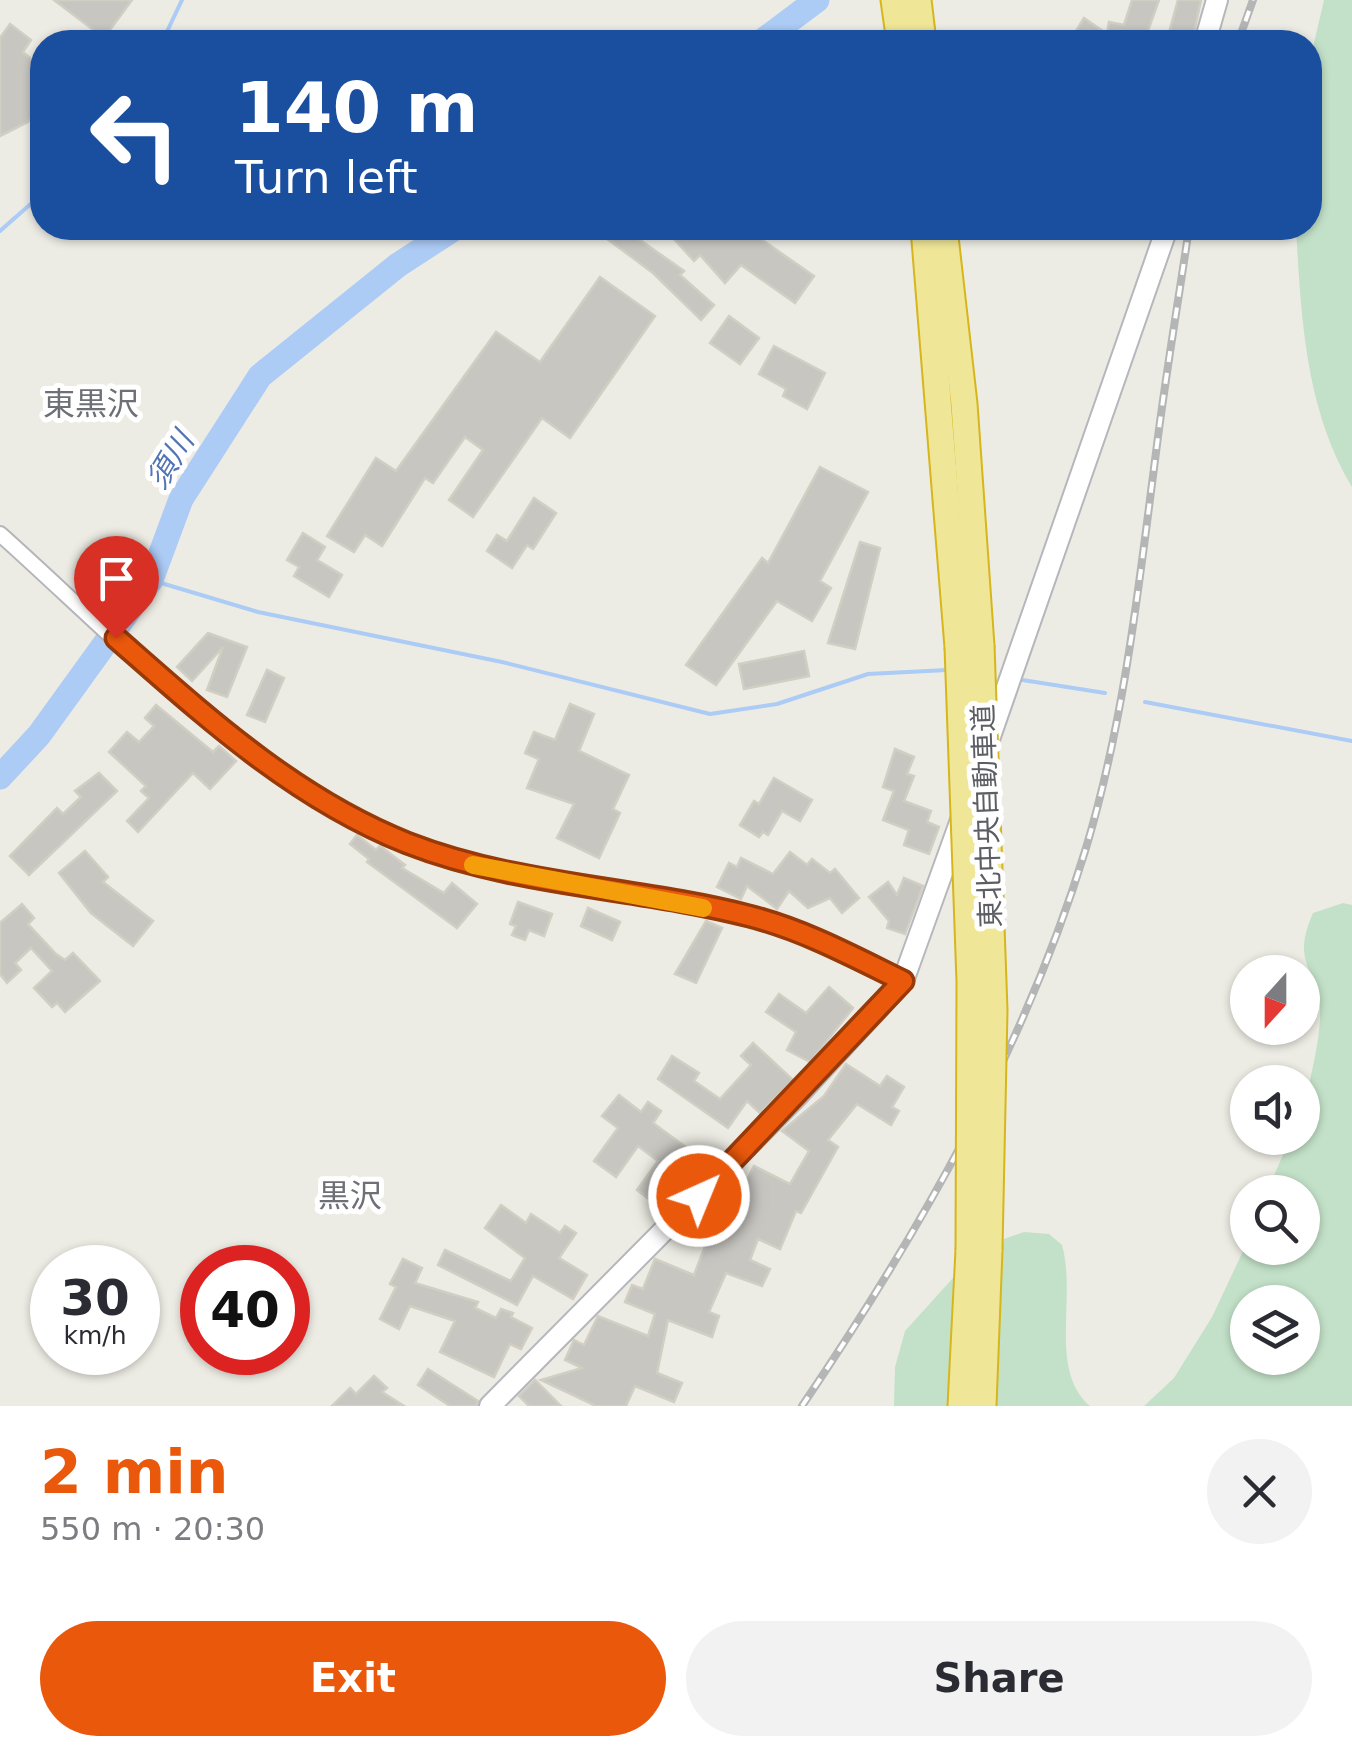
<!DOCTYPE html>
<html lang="en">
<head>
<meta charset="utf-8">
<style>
  body { margin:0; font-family:"DejaVu Sans","Noto Sans JP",sans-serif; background:#f2f2f3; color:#2b2b33; height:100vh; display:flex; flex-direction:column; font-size:38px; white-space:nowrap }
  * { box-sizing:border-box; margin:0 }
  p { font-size:32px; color:#7c7c81 }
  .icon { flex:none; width:55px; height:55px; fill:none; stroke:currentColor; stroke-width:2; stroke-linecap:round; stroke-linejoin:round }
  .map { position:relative; height:1406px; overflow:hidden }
  .details { display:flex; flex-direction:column; background:#fff; flex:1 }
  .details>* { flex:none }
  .hud { position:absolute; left:30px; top:30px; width:1292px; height:210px; border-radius:40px; box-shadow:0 2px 8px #0004; background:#1a4fa0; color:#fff; overflow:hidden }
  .needle { width:65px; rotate:201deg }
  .tools { position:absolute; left:1230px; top:955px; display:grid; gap:20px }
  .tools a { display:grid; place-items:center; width:90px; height:90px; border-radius:50%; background:#fff; box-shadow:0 2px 8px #0004; font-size:50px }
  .speed { position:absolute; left:30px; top:1245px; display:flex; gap:20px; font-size:50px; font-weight:700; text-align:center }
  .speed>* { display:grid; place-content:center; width:130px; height:130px; border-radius:50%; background:#fff; box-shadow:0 2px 8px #0004; line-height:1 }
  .speed small { font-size:25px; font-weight:400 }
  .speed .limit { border:15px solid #d22; background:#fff; color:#111 }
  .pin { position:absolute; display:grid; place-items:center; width:85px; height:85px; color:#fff; margin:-102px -42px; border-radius:50% 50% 50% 0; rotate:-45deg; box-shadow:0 0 10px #0007 }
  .pin .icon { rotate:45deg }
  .me { position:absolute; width:110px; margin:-55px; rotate:44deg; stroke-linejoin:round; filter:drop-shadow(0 0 8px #0008) }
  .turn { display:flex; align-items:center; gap:35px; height:210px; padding:0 40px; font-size:45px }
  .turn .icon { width:130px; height:130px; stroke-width:2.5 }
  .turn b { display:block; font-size:70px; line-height:85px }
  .round { display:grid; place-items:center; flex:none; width:105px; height:105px; border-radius:52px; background:#f2f2f3 }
  .headline { display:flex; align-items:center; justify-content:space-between; height:170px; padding:0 40px }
  h1 { font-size:60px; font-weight:700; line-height:75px; color:#ea580c }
  .button { display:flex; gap:20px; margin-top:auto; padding:20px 40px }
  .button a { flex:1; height:115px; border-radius:60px; background:#ea580c; color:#fff; font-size:40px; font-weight:700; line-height:115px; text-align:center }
  .button a+a { background:#f2f2f3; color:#2b2b33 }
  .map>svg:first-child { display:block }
</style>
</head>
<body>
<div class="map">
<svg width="1352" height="1406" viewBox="0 0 1352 1406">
  <rect width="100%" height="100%" fill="#edece4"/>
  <g fill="#c3e1c8" fill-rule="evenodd">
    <path d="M1324,0H1352V487C1305,409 1301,316 1296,228H1310V60Z"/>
    <path d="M1343,903L1352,905V1406H1144L1174,1378L1212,1317L1245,1247L1247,1221L1248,1248H1302V1192H1267L1290,1138H1302C1302,1095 1321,1053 1320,1009C1318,967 1290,965 1313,913ZM1248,1302H1302V1358H1248Z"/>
    <path d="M1024,1232L1049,1234L1062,1245C1077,1298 1048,1370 1090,1406H894L895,1367L905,1331L981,1247Z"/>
  </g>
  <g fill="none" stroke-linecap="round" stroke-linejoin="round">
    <g stroke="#accbf5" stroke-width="4">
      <path d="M162,42L182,0"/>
      <path d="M0,231L42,194"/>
      <path d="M151,580L258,612L502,662L710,714L777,704L868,674L947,670"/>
      <path d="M1016,679L1105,693"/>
      <path d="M1145,702L1352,741"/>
    </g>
    <g stroke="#accbf5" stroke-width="25">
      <path d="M761,42L817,0"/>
      <path d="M0,777L39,735L151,580L181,499L260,376L398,265L455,228"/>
    </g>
  </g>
  <g fill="#c8c6c1" stroke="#d1cec3" stroke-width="2.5">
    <path d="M54,0H132L104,38Z"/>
    <path d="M1132,0H1159L1144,42H1094L1076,31L1084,18L1107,34L1109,22L1124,25Z"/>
    <path d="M1178,0H1201L1192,42L1167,40Z"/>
    <path d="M10,24L31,40L23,52L42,68V103L28,122L0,136V38Z"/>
    <path d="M616,228H640L633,235L684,271L680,275L714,305L701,320L653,273L606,238Z"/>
    <path d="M664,228H745L814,276L795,303L741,265L725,283L700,255L694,261Z"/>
    <path d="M600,277L655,316L570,438L542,418L473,517L449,500L483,450L465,437L433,483L425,478L382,546L365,535L354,552L327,536L376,458L396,471L496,332L540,362Z"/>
    <path d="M729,316L759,338L740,364L710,343Z"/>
    <path d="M774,346L825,373L807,409L783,396L786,389L759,374Z"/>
    <path d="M820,467L868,492L820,581L831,588L812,621L777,601L716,685L686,665L762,558L768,563Z"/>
    <path d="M534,498L556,513L533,549L527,545L512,568L487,551L497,535L507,541Z"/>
    <path d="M303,533L325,547L317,560L342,575L329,597L294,576L299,567L287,560Z"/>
    <path d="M860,542L880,548L855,649L828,643Z"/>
    <path d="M208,633L247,647L227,697L207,690L223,647L192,681L177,667Z"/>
    <path d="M804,651L809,676L744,689L739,664Z"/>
    <path d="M267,670L284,678L265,722L247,715Z"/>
    <path d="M570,704L594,714L579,751L629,775L613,809L620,813L599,858L557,838L574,804L527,788L539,759L525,753L534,732L555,740Z"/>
    <path d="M156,705L213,752L219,746L236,761L210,789L193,773L138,832L127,821L149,798L141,791L146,786L109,752L127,732L139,742L154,726L145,718Z"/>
    <path d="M895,749L914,757L907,774L914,776L904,801L931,811L927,822L939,827L929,854L904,845L909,830L883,820L894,791L883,787Z"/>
    <path d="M99,773L117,791L29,875L10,856L57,808L63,814L81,797L75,791Z"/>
    <path d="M774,778L812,800L800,821L782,811L768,835L763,832L759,837L740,825L754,801L759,804Z"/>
    <path d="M357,835L376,850L380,846L405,865L402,868L444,893L452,883L477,904L457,928L367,862L369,859L350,844Z"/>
    <path d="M85,851L108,877L103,882L153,921L133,946L91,913L59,873Z"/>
    <path d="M790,852L807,865L812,859L830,873L835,869L859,898L842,913L830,898L808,908L789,891L777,909L747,886L741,899L717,887L729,863L737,867L741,858L773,874Z"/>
    <path d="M904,878L923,886L905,934L887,928L889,921L869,897L888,882L897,895Z"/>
    <path d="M518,902L552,914L544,936L529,930L525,940L512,935L516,926L510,924Z"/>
    <path d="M22,904L34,918L28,924L56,954L65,960L73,953L100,981L65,1012L57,1003L52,1007L34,988L52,971L31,948L15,963L21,970L7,983L0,974V923Z"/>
    <path d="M588,908L620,922L612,940L581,926Z"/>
    <path d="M706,921L722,928L696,983L675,974Z"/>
    <path d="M829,987L853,1008L810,1062L787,1050L796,1032L766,1012L779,994L806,1013Z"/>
    <path d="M753,1043L793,1080L760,1113L747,1101L728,1128L658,1079L672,1056L699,1073L694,1081L720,1099L751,1065L741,1056Z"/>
    <path d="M846,1064L880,1086L887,1076L904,1087L892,1107L899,1111L891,1125L857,1104L828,1140L838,1147L801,1213L796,1211L780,1249L758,1239L750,1260L770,1269L762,1286L726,1273L709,1312L719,1316L712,1337L668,1320L657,1373L682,1383L674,1402L635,1386L626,1406H596L541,1380L582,1368L565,1360L574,1340L584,1345L598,1316L648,1336L655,1314L625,1302L632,1285L643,1289L655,1259L694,1275L722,1202L734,1206L754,1166L790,1184L809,1151L782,1131L824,1096Z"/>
    <path d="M619,1095L641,1112L648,1102L661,1111L653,1123L710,1165L690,1185L684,1180L662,1209L637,1190L658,1161L638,1146L616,1177L594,1161L618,1128L602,1116Z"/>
    <path d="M501,1205L526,1223L531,1214L560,1233L565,1226L576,1233L559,1258L587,1275L573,1299L533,1276L517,1305L438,1265L445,1250L511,1281L525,1258L485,1228Z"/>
    <path d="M403,1259L422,1268L415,1283L478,1302L475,1308L496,1318L501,1309L513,1313L511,1317L532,1328L521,1349L510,1344L494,1377L440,1352L455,1321L410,1306L399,1329L380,1319L396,1287L390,1284Z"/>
    <path d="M428,1369L478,1401L477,1406H450L418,1385Z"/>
    <path d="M374,1376L387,1388L382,1392L404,1406H332L350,1388L356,1394Z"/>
    <path d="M535,1380L561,1406H529L519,1396Z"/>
  </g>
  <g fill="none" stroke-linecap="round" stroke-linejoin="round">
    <defs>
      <path id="street" d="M0,534C122,643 253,785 409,844C519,885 637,886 750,916C805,931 852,956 903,981"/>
      <g id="secondary">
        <path d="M1205,42L1217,0"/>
        <path d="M987,745L1167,228"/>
        <path d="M490,1406L800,1093L903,981L961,820"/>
      </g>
      <g id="highway">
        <path d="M894,0L900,42"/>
        <path d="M918,0L923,42"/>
        <path d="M924,228L958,647"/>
        <path d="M944,228L964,404L981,646"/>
        <path d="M961,1406L969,1250"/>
        <path d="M983,1406L989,1249"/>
      </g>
    </defs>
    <use href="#street" stroke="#b4b5ba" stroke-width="18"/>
    <use href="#secondary" stroke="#b5b7bc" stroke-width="24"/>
    <use href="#highway" stroke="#d6b61b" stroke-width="29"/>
    <use href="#street" stroke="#fff" stroke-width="14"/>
    <use href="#secondary" stroke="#fff" stroke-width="20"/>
    <use href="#highway" stroke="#f0e698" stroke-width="25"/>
    <defs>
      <g id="rail">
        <path d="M1238,42L1253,0"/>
        <path d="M802,1406C919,1233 1025,1049 1086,848C1126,715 1140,574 1158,437C1167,367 1179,297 1189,228"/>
      </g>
    </defs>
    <use href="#rail" stroke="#b4b5b5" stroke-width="8"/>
    <use href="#rail" stroke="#fff" stroke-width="4" stroke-dasharray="11" stroke-linecap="butt"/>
    <defs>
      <g id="highway-bridge">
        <path d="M981,646L994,1010L989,1249"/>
        <path d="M958,647L970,982L969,1250"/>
      </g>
    </defs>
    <use href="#highway-bridge" stroke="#d6b61b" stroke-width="29" stroke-linecap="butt"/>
    <use href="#highway-bridge" stroke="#f0e698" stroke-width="25"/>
  </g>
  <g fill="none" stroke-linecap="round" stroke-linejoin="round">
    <defs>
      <path id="route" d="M116,638C205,716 294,798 407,843C517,886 636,887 749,916C804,930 852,956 903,981L699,1196"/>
    </defs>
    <use href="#route" stroke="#983908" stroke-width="25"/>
    <use href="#route" stroke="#ea580c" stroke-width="18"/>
    <path stroke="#f59e0b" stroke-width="18" d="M473,865L703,908"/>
  </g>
  <g text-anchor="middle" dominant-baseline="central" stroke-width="10" stroke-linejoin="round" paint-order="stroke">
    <g font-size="28" fill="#5c5e63" stroke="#fff">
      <text transform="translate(987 816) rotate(-92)">東北中央自動車道</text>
    </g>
    <g font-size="30" font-style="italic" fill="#5274b5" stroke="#fff">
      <text transform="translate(170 460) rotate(-59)">須川</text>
    </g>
    <g font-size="32" fill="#6d7075" stroke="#fff">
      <text x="91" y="404">東黒沢</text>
      <text x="350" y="1196">黒沢</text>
    </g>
  </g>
</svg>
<div class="tools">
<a><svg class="needle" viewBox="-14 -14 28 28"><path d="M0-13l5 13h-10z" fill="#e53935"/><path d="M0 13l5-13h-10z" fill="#7c7c81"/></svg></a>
<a><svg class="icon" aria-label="sound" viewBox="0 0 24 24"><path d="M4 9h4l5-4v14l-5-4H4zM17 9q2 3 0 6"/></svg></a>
<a><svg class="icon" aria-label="search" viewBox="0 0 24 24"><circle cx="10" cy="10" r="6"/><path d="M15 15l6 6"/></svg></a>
<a><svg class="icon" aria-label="layers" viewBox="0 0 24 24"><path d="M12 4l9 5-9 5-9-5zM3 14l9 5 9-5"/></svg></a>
</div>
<div class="speed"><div>30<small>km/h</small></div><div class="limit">40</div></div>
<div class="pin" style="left:116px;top:638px;background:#d93025"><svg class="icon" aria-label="arrive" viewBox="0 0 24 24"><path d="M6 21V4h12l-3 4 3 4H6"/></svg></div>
<svg class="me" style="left:699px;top:1196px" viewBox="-20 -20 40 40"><circle r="17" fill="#ea580c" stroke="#fff" stroke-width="3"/><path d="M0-11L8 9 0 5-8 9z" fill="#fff"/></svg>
<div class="hud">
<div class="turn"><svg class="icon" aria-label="left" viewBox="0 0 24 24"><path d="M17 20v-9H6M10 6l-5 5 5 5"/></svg><div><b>140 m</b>Turn left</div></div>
</div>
</div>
<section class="details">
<div class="headline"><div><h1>2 min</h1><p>550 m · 20:30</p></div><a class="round"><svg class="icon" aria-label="close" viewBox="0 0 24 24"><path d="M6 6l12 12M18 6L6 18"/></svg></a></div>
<div class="button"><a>Exit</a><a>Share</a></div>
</section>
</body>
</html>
